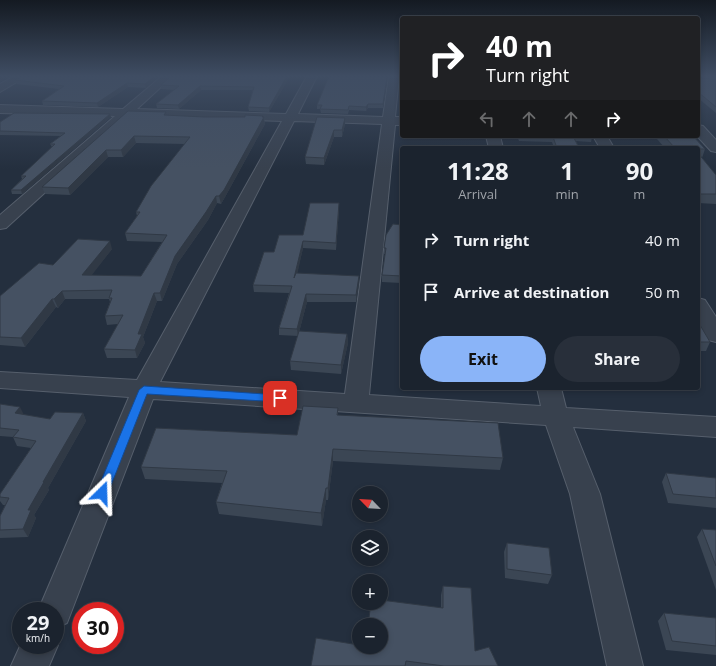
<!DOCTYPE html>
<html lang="en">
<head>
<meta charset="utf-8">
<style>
  body { margin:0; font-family:"Open Sans",sans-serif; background:#282f3a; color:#f1f3f6; height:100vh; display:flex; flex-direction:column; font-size:15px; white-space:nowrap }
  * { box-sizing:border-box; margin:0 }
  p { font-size:13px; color:#a0a4aa }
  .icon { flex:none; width:22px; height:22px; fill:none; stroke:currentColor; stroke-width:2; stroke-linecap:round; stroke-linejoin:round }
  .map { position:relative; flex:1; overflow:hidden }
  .drawer { position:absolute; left:400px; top:146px; width:300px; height:244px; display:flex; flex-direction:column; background:#1b232e; border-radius:4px; box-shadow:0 2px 6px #0003,0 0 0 1px #39404a }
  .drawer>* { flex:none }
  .top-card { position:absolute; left:400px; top:16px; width:300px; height:122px; border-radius:4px; box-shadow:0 2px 6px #0003,0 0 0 1px #39404a; background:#202124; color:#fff; overflow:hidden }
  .needle { width:26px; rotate:295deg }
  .buttons { position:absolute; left:352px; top:486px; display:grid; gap:8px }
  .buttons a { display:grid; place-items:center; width:36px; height:36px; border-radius:50%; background:#1b232e; box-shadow:0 2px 6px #0003,0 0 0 1px #39404a; font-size:20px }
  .speed { position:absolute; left:12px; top:602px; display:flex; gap:8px; font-size:20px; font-weight:700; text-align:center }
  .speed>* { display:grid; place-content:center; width:52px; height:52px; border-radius:50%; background:#1b232e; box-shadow:0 2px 6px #0003,0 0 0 1px #39404a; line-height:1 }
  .speed small { font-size:10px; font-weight:400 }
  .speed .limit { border:6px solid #d22; background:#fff; color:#111 }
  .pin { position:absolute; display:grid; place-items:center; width:34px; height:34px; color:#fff; margin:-17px; border-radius:8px; box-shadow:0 2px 6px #0006 }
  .me { position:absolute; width:44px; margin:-22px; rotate:22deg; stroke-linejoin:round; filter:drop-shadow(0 0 3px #0008) }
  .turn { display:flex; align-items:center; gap:14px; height:84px; padding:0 20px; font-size:18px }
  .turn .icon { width:52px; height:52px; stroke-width:2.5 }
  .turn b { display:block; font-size:28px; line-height:34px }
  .lanes { display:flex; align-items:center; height:38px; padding:0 20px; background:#0003; justify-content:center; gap:20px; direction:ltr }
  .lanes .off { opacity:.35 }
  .eta { display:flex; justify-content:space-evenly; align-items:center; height:68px; text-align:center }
  .eta b { font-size:24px; font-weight:700; line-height:28px }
  .button { display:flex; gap:8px; margin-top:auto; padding:8px 20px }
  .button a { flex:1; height:46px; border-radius:24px; background:#8ab4f8; color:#111; font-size:16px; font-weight:700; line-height:46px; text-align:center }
  .button a+a { background:#282f3a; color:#f1f3f6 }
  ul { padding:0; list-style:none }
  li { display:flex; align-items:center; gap:12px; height:52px; padding:0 20px }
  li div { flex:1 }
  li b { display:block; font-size:15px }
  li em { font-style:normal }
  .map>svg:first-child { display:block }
</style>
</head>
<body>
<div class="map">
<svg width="716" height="666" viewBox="0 0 716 666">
  <rect width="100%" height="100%" fill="#242f3e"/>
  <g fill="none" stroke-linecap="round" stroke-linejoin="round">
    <defs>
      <g id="minor">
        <path d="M15,76H27L0,92V84Z"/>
        <path d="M162,76H173L137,109L286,114L307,76H317L298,114L383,117L389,76H399L395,117H402V125H395L369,395L541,406L537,388H561L566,408L716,417V437L573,427L600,494L643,666H607L570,494L546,425L153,399L67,623L55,628V611H38L129,397L0,388V372L137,380L282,121L129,116L6,228L0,229V215L115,116L0,113V105L123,109ZM294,121L382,124L345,394L160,382Z"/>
        <path d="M698,125L703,126L716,140V152L711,151L697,136Z"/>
        <path d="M486,136H500L503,148H489Z"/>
        <path d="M593,136H607L614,148H600Z"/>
        <path d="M698,298L705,300L716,317V342L708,340L698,323Z"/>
        <path d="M55,638L58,645L49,666H11L21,644L55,645Z"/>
      </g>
    </defs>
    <use href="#minor" stroke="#565f6c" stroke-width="2"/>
    <use href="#minor" fill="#38414e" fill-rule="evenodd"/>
  </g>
  <g fill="#3b4654">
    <path d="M160,76L146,88L128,87L98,107L43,105L42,101L59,89L17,84L15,80Z"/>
    <path d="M171,76H290L269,112L249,111L248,107L253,90H201L179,109L157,108L156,104L174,90L161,89V85Z"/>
    <path d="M701,76H716V113L698,98V78L704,79Z"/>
    <path d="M387,81L383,108H368L366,111L349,110L348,114L321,113L320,109H317V105Z"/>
    <path d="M128,111L167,115L204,117H264L265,124L225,197L221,204L217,203L208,220L177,264L162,301H157L143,337L145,343L137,358H107L104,349L118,324L107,325L105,316L110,302L109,299H65L58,308L56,307L25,347L0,345V296L53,265L112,249L91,275L141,276L162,242L127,241L125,233L137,216L136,212L185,144L136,143L123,157H108L70,195L45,194L42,187Z"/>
    <path d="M111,117L22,194H12L11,190L22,179L21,176L52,147L50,144L61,136L0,135V122Z"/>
    <path d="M345,118V124L342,137H334L324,165L306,164L305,157Z"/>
    <path d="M453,136H471V137Z"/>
    <path d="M517,136H591L592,137L591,142L576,141L579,148H554L552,142L519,141Z"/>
    <path d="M658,136H693L705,149L702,158L716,175V204L698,203V148H665L657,139Z"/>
    <path d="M339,209L336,250L303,248L297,273L359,283L356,302H307L298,336L279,335V328L289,293L254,292L253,285L274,252L303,235Z"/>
    <path d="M402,225V304H401V283L382,282V275L385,254H384V248Z"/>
    <path d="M698,325L710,342L706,351H698Z"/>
    <path d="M347,334L348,343L341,374L291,370L290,361Z"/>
    <path d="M0,404L24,415L50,419L83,413L86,421L48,488L49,490L34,515L36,518L28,537L0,538V516L5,505H3L0,501V494L31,448L17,446L13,437L0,436Z"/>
    <path d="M338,408V415L503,458L500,470L333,461L328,500H326L322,526L219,514L216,502L222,483L145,479L141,467L297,435Z"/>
    <path d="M666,473L716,498V508L668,503L662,482Z"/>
    <path d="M702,529L716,530V590L697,537Z"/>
    <path d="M507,543L552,575L548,584L505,578L504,552Z"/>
    <path d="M443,586L475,651L498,666H311L359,645L381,647L441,608V595Z"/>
    <path d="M664,613L716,618V655L666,650L658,621Z"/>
  </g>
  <g fill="#303945">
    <path d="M4,76H12L0,82V78Z"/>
    <path d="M155,76H160L146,88L145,84Z"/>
    <path d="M287,76H290L269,112V108Z"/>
    <path d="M387,77V81L383,108V104Z"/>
    <path d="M127,83L128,87L98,107L97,103Z"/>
    <path d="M200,86L201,90L179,109L178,105Z"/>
    <path d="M368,104V108L366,111V107Z"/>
    <path d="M110,114L111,117L22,194L21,190Z"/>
    <path d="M263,116L265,124L225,197L221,204L219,196Z"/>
    <path d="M345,118V124L342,137V130Z"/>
    <path d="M334,130V137L324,165V158Z"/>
    <path d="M134,136L136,143L123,157L121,150Z"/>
    <path d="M106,150L108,157L70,195L68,188Z"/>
    <path d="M216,196L217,203L208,220L177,264L162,301L160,293L175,256Z"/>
    <path d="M339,203V209L336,250V243Z"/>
    <path d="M110,241L112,249L85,284L82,275Z"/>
    <path d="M303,241V248L295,285L294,278Z"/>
    <path d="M359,276V283L356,302V295Z"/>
    <path d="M62,291L65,299L58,308L54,299Z"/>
    <path d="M154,293L157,301L143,337L145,343L137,358L135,350L138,334Z"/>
    <path d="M306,294L307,302L298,336L297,329Z"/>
    <path d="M52,299L56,307L25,347L21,338Z"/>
    <path d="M347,334L348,343L341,374V365Z"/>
    <path d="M20,407L24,415L15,413Z"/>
    <path d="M83,413L86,421L48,488L49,490L34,515L36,518L28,537L23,529L28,510L43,482Z"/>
    <path d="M333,449V461L328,500V488Z"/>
    <path d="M326,488V500L322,526L321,513Z"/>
  </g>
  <g fill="#455162" stroke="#303945">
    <path d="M23,76H155L145,84L127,83L97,103L42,101L64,86L15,80Z"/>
    <path d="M171,76H287L269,108L248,107L254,87L200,86L178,105L156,104L179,86L161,85Z"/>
    <path d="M329,76H365L387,77L383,104H368L366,107L349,106L348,110L320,109L322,105H317Z"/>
    <path d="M707,76H716V107L698,92V78L710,79Z"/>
    <path d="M128,111L166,112L164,115L204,117H245V115L263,116L262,117H264L224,190L219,196H216L206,212L175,256L160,293H154L138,334H142L135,350L104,349L123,315L105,316L112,298H109L112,290L62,291L54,299H52L21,338L0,337V296L39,263L53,265L78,239L110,241L82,275L141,276L167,235L125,233L140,212H136L151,186L190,137L134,136L121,150H106L68,188L42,187Z"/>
    <path d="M14,113L110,114L21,190H11L26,176H21L55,144H50L65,133L0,131V122Z"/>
    <path d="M317,117L345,118L342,130H334L324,158L305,157Z"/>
    <path d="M520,136H591L592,137L573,136L579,148H557L553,137Z"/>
    <path d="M664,136H693L705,149H698V148H675Z"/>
    <path d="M698,153L716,175V194H698Z"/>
    <path d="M310,203H339L336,243L303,241L294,278L296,273L359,276L356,295L306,294L297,329L279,328L292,286L253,285L264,252H274L279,235H303Z"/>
    <path d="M393,224L402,225V296V276L382,275L386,248H384L386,235Z"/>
    <path d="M698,325H700L710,342H698Z"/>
    <path d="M299,331L347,334L341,365L290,361Z"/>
    <path d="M0,404L20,407L15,413L50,419L55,412L83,413L43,482H44L28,510H31L23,529L0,530V516L9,498L0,497V494L36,441L13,437L19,430L0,428Z"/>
    <path d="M303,406L338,408L337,415L498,423L503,458L333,449L328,488H326L321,513L216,502L227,471L141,467L156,428L297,435Z"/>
    <path d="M666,473L716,478V498L673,494Z"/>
    <path d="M702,529L716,530V566Z"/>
    <path d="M507,543L549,548L552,575L507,569Z"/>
    <path d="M443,586L471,588L475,651L489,647L498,666H444L406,661L405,666H311L316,638L359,645V647H381V625H368L371,603H381V600L443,608Z"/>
    <path d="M664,613L716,618V646L672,641Z"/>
  </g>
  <linearGradient id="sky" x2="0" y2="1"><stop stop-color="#141a22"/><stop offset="0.45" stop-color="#3f4d63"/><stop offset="1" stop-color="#3f4d63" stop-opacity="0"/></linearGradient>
  <rect width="716" height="169" fill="url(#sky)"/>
  <path fill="#1a73e8" stroke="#114b97" d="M144,386L280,395L285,398L280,402L147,394L108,493L106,497L102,498L98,497L96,493L139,390Z"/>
</svg>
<div class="buttons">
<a><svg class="needle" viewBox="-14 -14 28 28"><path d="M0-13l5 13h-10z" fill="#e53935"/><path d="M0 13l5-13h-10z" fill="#a0a4aa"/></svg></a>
<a><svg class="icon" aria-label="layers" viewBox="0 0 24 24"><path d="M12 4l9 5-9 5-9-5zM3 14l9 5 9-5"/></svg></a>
<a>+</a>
<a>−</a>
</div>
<div class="speed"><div>29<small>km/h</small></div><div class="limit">30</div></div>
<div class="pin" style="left:280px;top:398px;background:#d93025"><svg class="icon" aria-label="arrive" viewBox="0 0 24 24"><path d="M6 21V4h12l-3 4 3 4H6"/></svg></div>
<svg class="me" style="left:102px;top:493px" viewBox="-20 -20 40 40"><path d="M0-17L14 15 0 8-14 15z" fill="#1a73e8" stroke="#fff" stroke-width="4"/></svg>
<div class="top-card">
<div class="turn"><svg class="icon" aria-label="right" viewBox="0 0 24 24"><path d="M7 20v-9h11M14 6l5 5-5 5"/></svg><div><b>40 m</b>Turn right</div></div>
<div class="lanes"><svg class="icon off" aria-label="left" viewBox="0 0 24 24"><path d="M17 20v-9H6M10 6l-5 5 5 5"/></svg><svg class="icon off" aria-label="ahead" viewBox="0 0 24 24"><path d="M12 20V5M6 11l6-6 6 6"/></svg><svg class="icon off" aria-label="ahead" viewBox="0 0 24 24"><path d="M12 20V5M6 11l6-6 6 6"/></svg><svg class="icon" aria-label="right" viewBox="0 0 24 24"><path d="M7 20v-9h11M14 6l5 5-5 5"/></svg></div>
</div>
<section class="drawer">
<div class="eta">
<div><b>11:28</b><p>Arrival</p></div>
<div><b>1</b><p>min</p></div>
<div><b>90</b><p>m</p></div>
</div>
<ul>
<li><svg class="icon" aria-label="right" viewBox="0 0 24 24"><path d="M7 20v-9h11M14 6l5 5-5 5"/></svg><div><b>Turn right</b></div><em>40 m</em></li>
<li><svg class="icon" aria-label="arrive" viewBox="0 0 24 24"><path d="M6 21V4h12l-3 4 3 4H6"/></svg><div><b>Arrive at destination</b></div><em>50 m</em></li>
</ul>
<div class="button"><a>Exit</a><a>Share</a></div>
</section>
</div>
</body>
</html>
